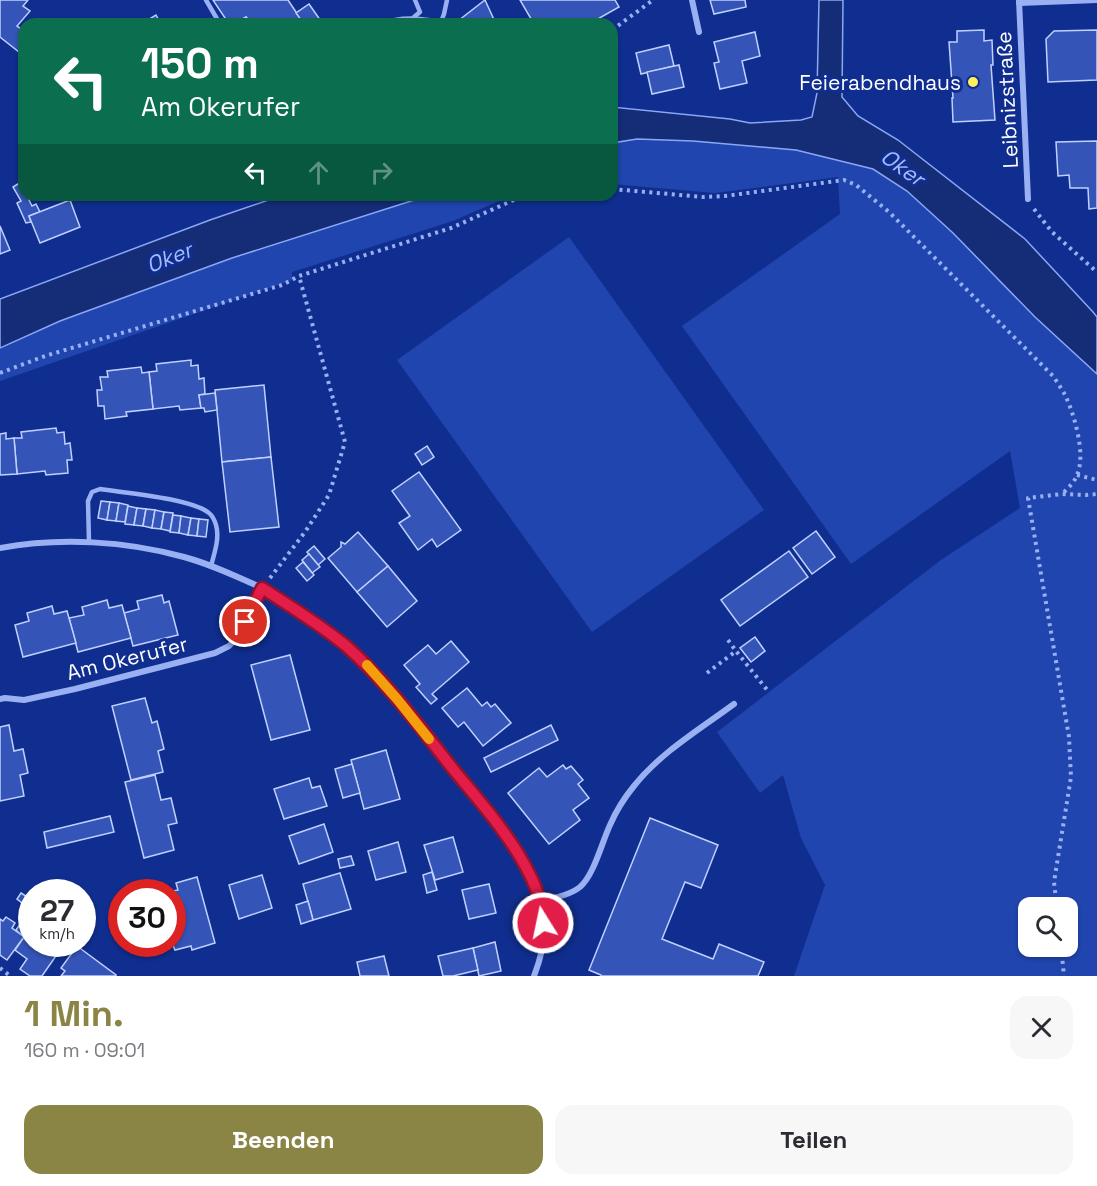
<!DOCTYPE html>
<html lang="de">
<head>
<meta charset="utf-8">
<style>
  body { margin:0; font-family:"Space Grotesk",sans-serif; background:#f7f7f7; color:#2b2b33; height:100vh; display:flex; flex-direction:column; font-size:22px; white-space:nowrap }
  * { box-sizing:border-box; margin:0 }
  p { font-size:20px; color:#7c7c81 }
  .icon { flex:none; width:33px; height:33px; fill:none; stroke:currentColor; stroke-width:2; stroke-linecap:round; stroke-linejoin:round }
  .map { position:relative; height:976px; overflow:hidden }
  .sheet { display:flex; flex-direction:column; background:#fff; flex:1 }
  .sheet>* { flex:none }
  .banner { position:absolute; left:18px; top:18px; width:600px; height:183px; border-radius:18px; box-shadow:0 2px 4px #0004; background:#0b6e4f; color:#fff; overflow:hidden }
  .tools { position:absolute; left:1018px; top:897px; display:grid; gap:12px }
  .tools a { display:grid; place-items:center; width:60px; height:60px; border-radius:12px; background:#fff; box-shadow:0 2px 4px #0004; font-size:30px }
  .speed { position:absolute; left:18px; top:879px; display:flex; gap:12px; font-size:30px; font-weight:700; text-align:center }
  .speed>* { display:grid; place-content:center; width:78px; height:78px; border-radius:50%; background:#fff; box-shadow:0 2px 4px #0004; line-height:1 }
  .speed small { font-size:15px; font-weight:400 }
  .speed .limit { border:9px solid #d22; background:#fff; color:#111 }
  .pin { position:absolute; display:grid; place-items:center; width:51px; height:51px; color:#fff; margin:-26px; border:3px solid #fff; border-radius:50%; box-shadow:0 2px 6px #0007 }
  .me { position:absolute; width:66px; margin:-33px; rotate:350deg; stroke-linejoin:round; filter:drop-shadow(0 0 4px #0008) }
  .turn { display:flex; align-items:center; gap:21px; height:126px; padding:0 24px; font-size:27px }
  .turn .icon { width:78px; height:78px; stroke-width:2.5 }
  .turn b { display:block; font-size:42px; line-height:51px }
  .lanes { display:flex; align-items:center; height:57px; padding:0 24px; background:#0003; justify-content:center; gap:30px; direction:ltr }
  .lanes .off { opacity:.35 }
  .round { display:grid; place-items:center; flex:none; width:63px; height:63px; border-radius:18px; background:#f7f7f7 }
  .head { display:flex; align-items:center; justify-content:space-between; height:102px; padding:0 24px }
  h1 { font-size:36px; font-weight:600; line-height:45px; color:#8a8445 }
  .primary-button { display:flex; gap:12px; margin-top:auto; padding:12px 24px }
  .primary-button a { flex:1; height:69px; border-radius:18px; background:#8a8445; color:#fff; font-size:24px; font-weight:600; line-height:69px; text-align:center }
  .primary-button a+a { background:#f7f7f7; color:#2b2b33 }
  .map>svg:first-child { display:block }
</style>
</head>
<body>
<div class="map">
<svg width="1097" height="976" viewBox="0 0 1097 976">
  <rect width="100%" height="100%" fill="#102e8f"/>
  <g fill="#2145af" fill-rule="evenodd">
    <path d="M637,139L693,141L796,150L873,169L907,191L953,233L1035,317L1097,374V976H794L825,885L801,838L783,775L760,793L717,732L941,560L1020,508L1010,451L851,564L682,326L840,214L838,177L715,193L612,184V143ZM1029,908H1068V946H1029Z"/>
    <path d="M430,195H512L453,221L292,272V280L0,381V348L60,321L232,258Z"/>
    <path d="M569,237L764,510L592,632L397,360Z"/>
  </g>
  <g fill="#152c76" stroke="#8aa7f7" stroke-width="1.5">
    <path d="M819,0H843L842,97L858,116L898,140L1025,239L1093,312L1097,317V374L1035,317L953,233L907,191L873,169L796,150L693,141L637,139L612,143V107L730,119L750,123L801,120L812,117L817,93Z"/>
    <path d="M283,195H430L232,258L60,321L0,348V299L210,220Z"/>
  </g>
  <g fill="#3455b7" stroke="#c0d0fe" stroke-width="1.5">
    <path d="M0,0H28L23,6L30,11L17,26L24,31V56L0,37Z"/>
    <path d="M213,0H288L304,24H252L246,17L235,24H229Z"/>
    <path d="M485,0L496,24H454Z"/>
    <path d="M520,0H615L619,7L589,24H534Z"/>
    <path d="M710,0H745L746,7L714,14Z"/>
    <path d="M309,4L323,24H304L296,13Z"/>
    <path d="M156,15L161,24H141Z"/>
    <path d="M246,17L252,24H235Z"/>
    <path d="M984,30V41L992,40L993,65H991L995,120L953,122L952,98H953L949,42H957V31Z"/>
    <path d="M1097,30V80L1048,82L1046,39L1054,31Z"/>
    <path d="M755,32L760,56L742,61L747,83L720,89L714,63L719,62L714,42Z"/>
    <path d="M669,45L674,66L641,74L636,53Z"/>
    <path d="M679,65L684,87L652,94L647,72Z"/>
    <path d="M1097,141V208L1089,209L1088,188H1070L1069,175L1058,176L1056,142Z"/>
    <path d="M24,180V195H37L29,200L32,206L36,204L40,212L29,216L31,222L26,223L17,203L21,201L13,187Z"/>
    <path d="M70,200L80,227L40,243L29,216Z"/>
    <path d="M0,226L10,250L0,254Z"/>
    <path d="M191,360V366L198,365L199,379L204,378L205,394L199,395L201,408L180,410L179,406L153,409L149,372L157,371L156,364Z"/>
    <path d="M141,367L142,373L149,372L153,409L126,412L127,416L105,419L104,406H98L97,390H102L100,377H108L107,371Z"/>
    <path d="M264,385L271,457L222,462L215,390Z"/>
    <path d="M215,393L217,410L205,412L204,408H201L199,395Z"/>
    <path d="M56,428L57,433L64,432L65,444L70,443L72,460H67L68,473L46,475L45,471L17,474L14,438H22L21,432Z"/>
    <path d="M6,433V439L14,438L17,474L0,475V434Z"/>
    <path d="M427,446L434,457L422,465L415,454Z"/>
    <path d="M271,457L279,527L230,532L222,462Z"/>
    <path d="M419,472L461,530L437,547L432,539L418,550L399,523L410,516L392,491Z"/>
    <path d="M101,501L110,502L107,520L98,518Z"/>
    <path d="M110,502L119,503L116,521L107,520Z"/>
    <path d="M119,503L128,505L125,522L116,521Z"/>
    <path d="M128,506L137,508L134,525L125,524Z"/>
    <path d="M137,508L146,509L143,526L134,525Z"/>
    <path d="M146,509L155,510L152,528L143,526Z"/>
    <path d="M155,510L164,512L161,529L152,528Z"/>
    <path d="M164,512L173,513L170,531L161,529Z"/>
    <path d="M173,515L181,516L179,533L170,532Z"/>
    <path d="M181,516L191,518L188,535L179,533Z"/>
    <path d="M191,518L199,519L197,536L188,535Z"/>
    <path d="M199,519L208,520L206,537L197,536Z"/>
    <path d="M816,531L835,557L812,574L793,548Z"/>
    <path d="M358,532L388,566L357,592L328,558L341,547V542L345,544Z"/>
    <path d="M314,546L325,559L318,565L307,552Z"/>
    <path d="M789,551L808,577L740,626L721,600Z"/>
    <path d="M309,554L320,567L312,573L302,560Z"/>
    <path d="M303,562L314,575L307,581L296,568Z"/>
    <path d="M388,566L417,601L387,627L357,592Z"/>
    <path d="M162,595L164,603L169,601L178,635L133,646L124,613L139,609L137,601Z"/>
    <path d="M107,600L109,608L122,605L131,638L78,652L69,618L84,615L82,607Z"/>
    <path d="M52,606L54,614L67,611L76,643L23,657L15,625L29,621L27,613Z"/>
    <path d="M755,637L765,651L751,662L740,648Z"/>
    <path d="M451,641L469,662L432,694L437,699L431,704L416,687L420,684L404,665L428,645L436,654Z"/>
    <path d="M290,655L310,730L271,740L251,665Z"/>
    <path d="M467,688L482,706L487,702L491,707L495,704L511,723L483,746L464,722L458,727L442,708Z"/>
    <path d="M145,698L152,723L157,721L164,749L158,751L163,772L131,780L112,706Z"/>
    <path d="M9,725L14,751L23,749L28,773L20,775L24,796L0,801V727Z"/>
    <path d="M551,725L558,740L491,772L484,758Z"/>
    <path d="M386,750L400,799L364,809L351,760Z"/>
    <path d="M352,764L360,793L343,798L335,769Z"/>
    <path d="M563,765L566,769L571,766L583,780L578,784L589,798L573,810L580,820L549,844L508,793L539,768L547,777Z"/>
    <path d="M155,775L161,800L171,798L177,823L168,825L174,850L144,858L125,782Z"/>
    <path d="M309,778L312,788L320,786L327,806L284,819L274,789Z"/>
    <path d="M110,816L114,832L47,848L44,832Z"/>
    <path d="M650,818L718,845L701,888L685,882L662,939L713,959L719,944L764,962L758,976H601V975L589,970Z"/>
    <path d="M324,824L333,852L299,864L289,836Z"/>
    <path d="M453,837L463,872L435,880L424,845Z"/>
    <path d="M398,842L406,872L376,880L368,851Z"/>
    <path d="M351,856L354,865L340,868L338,859Z"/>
    <path d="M432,872L437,890L427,893L423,875Z"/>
    <path d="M340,873L351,909L313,920L303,884Z"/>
    <path d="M262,875L272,908L239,919L229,885Z"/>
    <path d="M197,877L215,943L192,950L191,946L175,950L172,943V892H168L178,890L176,883Z"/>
    <path d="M489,884L496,913L469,919L462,890Z"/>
    <path d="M21,893L32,900V927L24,937L16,930L31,910L17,899Z"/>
    <path d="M308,901L313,920L301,924L296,905Z"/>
    <path d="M82,912L88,913L84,935H82Z"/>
    <path d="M6,917L15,923L12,928L24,937L7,960L0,955V919L3,921Z"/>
    <path d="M24,937L36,946L37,944H44L58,953L42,976H30L20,969L27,959L15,950Z"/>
    <path d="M495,942L501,971L479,976L473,948Z"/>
    <path d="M77,946L116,975V976H61L65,971L61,968Z"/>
    <path d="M473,948L478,970L453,976H443L438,956Z"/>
    <path d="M384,956L389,976H360L357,962Z"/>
  </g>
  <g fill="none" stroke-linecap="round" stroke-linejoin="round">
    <g stroke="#99b0f3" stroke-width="4" stroke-dasharray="3 4.5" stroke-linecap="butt">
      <path d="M612,30L653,0"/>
      <path d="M612,189L703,197L725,196L844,180L856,185L889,212L1054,377C1058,384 1063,390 1066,397C1075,417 1086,455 1077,475C1074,483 1068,488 1062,494"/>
      <path d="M1034,209L1052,232L1097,272"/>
      <path d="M0,373L45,356L282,285L299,276L451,228L525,195"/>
      <path d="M1077,475L1097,480"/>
      <path d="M270,578L305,532L329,495L345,442L299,276"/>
      <path d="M728,640L736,651"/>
      <path d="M707,673L736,651L768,691"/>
      <path d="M1057,908L1054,882L1071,777L1069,737L1028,498L1062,494L1086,495L1097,494"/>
      <path d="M1061,946L1064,976"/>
      <path d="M0,968L10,976"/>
    </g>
    <g stroke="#99b0f3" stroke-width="4.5">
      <path d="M206,0L220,24"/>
      <path d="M414,17L420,12L415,0"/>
      <path d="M381,24C401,16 420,18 441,22L444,14L447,0"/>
      <path d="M89,542L88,501L92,492L100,489C125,493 190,498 209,513C212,515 215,521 216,525C220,538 214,554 211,566"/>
    </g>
    <g stroke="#99b0f3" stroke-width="6">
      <path d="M692,0L699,32"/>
      <path d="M1019,0L1028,199"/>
      <path d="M1019,3L1097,0"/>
      <path d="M0,548C60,537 126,541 184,557C210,564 236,576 260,587C272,593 283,602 295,609C321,627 347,646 369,668C384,683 397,700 411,716C429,739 447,761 465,783C492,818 529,857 541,901C548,925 543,953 534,976"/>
      <path d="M0,699L5,698L24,700L75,689L215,653L229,646L236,639L262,588"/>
      <path d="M541,901C554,898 570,895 580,887C594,875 602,842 610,825C616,811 625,797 634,786C660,753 700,729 734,704"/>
    </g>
  </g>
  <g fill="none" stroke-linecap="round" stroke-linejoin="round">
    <defs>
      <path id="route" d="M245,622L262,588C290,606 319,624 345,645C386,681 419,726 453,769C480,802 511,836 530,875C539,893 541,904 543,923"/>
    </defs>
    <use href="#route" stroke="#92132f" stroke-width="15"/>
    <use href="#route" stroke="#e11d48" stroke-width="10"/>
    <path stroke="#f59e0b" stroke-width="10" d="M367,665L397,699L429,739"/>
  </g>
  <circle fill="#fff05b" stroke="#102e8f" stroke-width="2" cx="973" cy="82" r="6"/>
  <g text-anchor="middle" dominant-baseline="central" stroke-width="6" stroke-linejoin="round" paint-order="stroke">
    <g font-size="21" fill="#fff" stroke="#102e8f" text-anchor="end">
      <text x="961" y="82">Feierabendhaus</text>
    </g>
    <g font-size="21" fill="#fff" stroke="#102e8f">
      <text transform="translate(1007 100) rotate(-93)">Leibnizstraße</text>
      <text transform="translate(127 658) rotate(-14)">Am Okerufer</text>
    </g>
    <g font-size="22" font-style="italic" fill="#a5bbfa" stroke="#102e8f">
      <text transform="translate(903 167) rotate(35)">Oker</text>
      <text transform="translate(169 257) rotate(-22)">Oker</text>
    </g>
  </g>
</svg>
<div class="tools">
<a><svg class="icon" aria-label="search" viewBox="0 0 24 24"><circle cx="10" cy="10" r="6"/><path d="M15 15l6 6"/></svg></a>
</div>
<div class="speed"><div>27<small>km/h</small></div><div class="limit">30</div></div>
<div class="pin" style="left:245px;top:622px;background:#d93025"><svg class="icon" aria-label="arrive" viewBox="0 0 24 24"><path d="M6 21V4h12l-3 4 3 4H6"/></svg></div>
<svg class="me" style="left:543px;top:923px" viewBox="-20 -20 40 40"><circle r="17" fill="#e11d48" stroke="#fff" stroke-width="3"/><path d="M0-11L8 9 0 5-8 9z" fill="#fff"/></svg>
<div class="banner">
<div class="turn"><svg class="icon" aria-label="left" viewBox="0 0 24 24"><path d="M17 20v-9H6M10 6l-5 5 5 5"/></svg><div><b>150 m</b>Am Okerufer</div></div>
<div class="lanes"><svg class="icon" aria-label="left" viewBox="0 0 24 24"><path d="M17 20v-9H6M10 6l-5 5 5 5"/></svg><svg class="icon off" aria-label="ahead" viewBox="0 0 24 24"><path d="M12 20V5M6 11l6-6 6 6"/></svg><svg class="icon off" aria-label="right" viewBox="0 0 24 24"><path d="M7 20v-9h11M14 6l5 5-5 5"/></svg></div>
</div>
</div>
<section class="sheet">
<div class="head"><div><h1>1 Min.</h1><p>160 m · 09:01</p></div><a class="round"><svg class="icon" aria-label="close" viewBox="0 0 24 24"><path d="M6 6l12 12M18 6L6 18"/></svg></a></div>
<div class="primary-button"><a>Beenden</a><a>Teilen</a></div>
</section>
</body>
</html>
